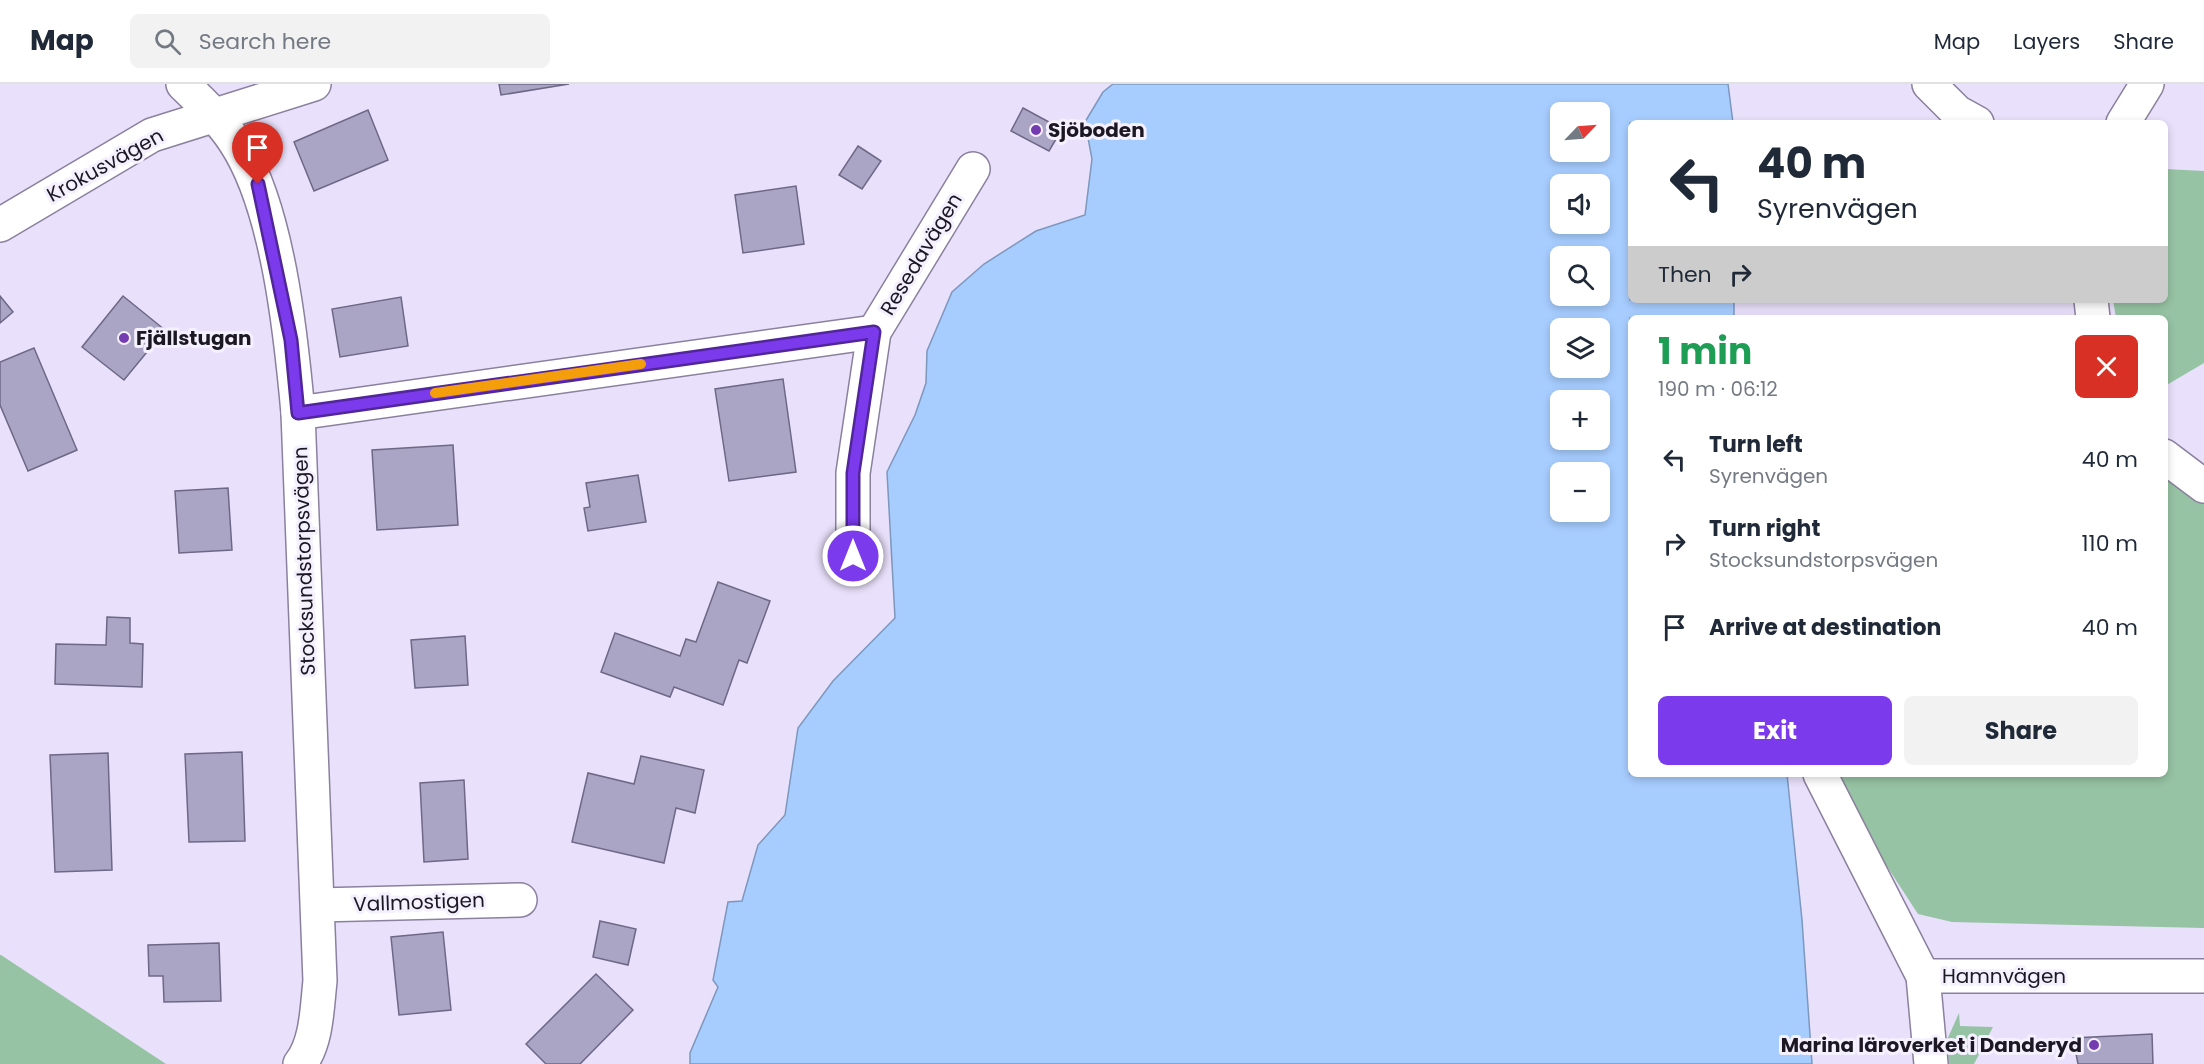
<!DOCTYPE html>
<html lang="en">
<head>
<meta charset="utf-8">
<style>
  body { margin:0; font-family:Poppins,sans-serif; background:#f2f2f3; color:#1f2937; height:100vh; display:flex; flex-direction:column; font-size:22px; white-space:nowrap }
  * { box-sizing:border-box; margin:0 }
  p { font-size:20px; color:#747a83 }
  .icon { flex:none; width:33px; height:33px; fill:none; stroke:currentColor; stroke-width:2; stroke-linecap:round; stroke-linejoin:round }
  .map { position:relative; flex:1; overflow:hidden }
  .drawer { position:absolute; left:1628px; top:231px; width:540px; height:462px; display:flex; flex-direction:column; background:#fff; border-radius:9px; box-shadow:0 3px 9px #0003 }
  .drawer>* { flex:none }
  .banner { position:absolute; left:1628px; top:36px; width:540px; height:183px; border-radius:9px; box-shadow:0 3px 9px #0003; background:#fff; color:#1f2937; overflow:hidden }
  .needle { width:39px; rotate:65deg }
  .buttons { position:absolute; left:1550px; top:18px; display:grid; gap:12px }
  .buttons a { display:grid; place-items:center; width:60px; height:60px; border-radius:9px; background:#fff; box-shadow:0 3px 9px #0003; font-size:30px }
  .pin { position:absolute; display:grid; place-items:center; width:51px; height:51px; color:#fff; margin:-62px -26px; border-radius:50% 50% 50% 0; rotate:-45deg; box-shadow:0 0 6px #0007 }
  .pin .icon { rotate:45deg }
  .me { position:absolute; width:66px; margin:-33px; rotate:0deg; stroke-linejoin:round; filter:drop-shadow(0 0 4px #0008) }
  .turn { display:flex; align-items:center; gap:21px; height:126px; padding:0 30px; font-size:27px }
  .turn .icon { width:78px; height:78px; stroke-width:2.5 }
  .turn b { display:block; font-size:42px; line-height:51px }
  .then { display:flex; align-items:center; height:57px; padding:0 30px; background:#0003; gap:12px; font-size:22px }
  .round { display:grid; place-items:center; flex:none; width:63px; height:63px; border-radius:9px; background:#f2f2f3 }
  .summary { display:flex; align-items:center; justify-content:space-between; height:102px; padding:0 30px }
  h1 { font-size:36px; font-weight:700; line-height:45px; color:#1e9e55 }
  .button { display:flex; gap:12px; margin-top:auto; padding:12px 30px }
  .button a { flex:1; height:69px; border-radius:9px; background:#7c3aed; color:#fff; font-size:24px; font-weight:700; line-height:69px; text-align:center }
  .button a+a { background:#f2f2f3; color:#1f2937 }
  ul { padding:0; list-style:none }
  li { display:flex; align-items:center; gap:18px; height:84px; padding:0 30px }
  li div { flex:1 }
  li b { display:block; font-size:22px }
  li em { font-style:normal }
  header { display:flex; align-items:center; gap:36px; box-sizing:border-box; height:84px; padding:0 30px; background:#fff; border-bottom:2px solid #e0e1e3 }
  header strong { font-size:28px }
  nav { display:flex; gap:33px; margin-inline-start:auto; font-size:21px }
  .search { width:420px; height:54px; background:#f2f2f3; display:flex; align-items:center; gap:15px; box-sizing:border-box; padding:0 21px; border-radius:9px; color:#747a83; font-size:22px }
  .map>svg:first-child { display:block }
</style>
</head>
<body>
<header>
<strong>Map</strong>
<div class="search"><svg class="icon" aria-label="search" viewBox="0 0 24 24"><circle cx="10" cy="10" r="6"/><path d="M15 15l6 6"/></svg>Search here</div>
<nav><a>Map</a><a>Layers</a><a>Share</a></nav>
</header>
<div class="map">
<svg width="2204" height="980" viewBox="0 0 2204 980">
  <rect width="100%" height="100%" fill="#e9e0fb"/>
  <g fill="#96c3a3">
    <path d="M2165,85L2204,87V279L2165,302L2164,234H2116L2113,216H2164Z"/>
    <path d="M2165,389L2204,420V844L1952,838L1918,830L1827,690H2164Z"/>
    <path d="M0,871H1L166,980H0Z"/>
    <path d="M1959,929L1960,942L1993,943L1974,980H1949L1947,956Z"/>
  </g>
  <path fill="#a7cdff" stroke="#7d97bd" stroke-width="1.5" fill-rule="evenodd" d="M1113,0H1728L1733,39H1630V216H1734V234H1630V690H1787L1802,836L1812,980H690V969L718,903L713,896L728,818L742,817L758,761L785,731L798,644L833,597L895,534L887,388L915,331L926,299L927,267L952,208L984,180L1036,147L1085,131L1092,75L1085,38L1103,8ZM1560,28H1599V68H1560ZM1560,100H1599V140H1560ZM1560,172H1599V212H1560ZM1560,244H1599V284H1560ZM1560,316H1599V356H1560ZM1599,388V428H1560V388Z"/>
  <g fill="#aba5c5" stroke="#6e6886" stroke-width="1.5">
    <path d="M499,0H569L501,11Z"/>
    <path d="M1023,24L1062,45L1049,67L1011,47Z"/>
    <path d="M368,26L388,76L314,107L294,58Z"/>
    <path d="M858,62L881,77L862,105L839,91Z"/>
    <path d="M796,102L804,160L743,169L735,111Z"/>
    <path d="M0,212L13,228L0,239Z"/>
    <path d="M123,212L165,246L124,296L82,263Z"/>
    <path d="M401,213L408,262L340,273L332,225Z"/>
    <path d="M34,264L77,366L28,387L0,321V278Z"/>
    <path d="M783,295L796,388L729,397L715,305Z"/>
    <path d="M453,361L458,441L377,446L372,366Z"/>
    <path d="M638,391L646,438L588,447L584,424L590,423L586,399Z"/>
    <path d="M228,404L232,466L179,469L175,407Z"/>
    <path d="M718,498L770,517L747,579L739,576L723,621L674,603L670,613L601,588L615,549L680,572L686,555L696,558Z"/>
    <path d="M107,533L130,534V559L143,560L142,603L55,600L56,560L106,561Z"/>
    <path d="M465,552L468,601L415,604L411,556Z"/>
    <path d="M242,668L245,757L189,758L185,670Z"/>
    <path d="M108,669L112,786L55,788L50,671Z"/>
    <path d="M641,672L704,686L695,729L676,724L664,779L572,758L588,689L634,700Z"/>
    <path d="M464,696L468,775L424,778L420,699Z"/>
    <path d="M600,837L636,845L628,881L593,873Z"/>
    <path d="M443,848L451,926L399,931L391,853Z"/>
    <path d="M219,859L221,917L164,918L163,892H149L148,861Z"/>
    <path d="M596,890L633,926L580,980H546L526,960Z"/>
    <path d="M2152,950L2153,980H2078L2073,954Z"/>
  </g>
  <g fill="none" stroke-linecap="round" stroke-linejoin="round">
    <defs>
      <g id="minor">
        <path d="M183,0C201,18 221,36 235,58C278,123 291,251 298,329L320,897C317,923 317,959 300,980"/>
        <path d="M1929,0L1957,28L1977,39"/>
        <path d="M2123,39L2147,0"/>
        <path d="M0,141L152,51L314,0"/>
        <path d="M2091,216L2093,234"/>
        <path d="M298,329L874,248"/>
        <path d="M2164,372L2204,402"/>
        <path d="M853,472V389L874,248L973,85"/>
        <path d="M1820,690L1923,892L1931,980"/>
        <path d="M318,821L520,816"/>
        <path d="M1923,892H2204"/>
      </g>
    </defs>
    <use href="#minor" stroke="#8b809e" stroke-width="36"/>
    <use href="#minor" stroke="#fff" stroke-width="33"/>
  </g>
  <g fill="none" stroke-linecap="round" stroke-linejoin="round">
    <defs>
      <path id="route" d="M258,100L291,256L298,329L874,248L853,389V472"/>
    </defs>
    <use href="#route" stroke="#51269a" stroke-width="15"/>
    <use href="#route" stroke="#7c3aed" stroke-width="10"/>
    <path stroke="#f59e0b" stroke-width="10" d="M435,309L641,280"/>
  </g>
  <g fill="#753bb1" stroke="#f5f0fe" stroke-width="2">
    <circle cx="1036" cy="46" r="6"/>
    <circle cx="124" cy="254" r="6"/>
    <circle cx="2094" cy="961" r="6"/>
  </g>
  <g text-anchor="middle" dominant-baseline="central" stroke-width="6" stroke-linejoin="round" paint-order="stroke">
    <g font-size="20" font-weight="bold" fill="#1c1823" stroke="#f5f0fe" text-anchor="start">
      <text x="1048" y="46">Sjöboden</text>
      <text x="136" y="254">Fjällstugan</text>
      <text x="2082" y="961" text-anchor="end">Marina läroverket i Danderyd</text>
    </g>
    <g font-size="20" fill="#1c1823" stroke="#f5f0fe">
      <text transform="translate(105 81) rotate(-29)">Krokusvägen</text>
      <text transform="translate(921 170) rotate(-59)">Resedavägen</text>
      <text transform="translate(304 477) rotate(-92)">Stocksundstorpsvägen</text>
      <text transform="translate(419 818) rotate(-2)">Vallmostigen</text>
      <text x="2004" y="892">Hamnvägen</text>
    </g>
  </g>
</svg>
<div class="buttons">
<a><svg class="needle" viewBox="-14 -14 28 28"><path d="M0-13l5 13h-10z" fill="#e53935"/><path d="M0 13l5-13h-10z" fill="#747a83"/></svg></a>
<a><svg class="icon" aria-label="sound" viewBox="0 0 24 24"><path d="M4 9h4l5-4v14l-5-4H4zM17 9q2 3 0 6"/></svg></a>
<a><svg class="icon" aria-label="search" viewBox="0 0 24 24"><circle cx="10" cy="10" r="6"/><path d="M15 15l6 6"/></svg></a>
<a><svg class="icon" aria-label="layers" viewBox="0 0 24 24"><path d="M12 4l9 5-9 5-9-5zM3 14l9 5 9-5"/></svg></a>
<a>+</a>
<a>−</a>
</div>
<div class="pin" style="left:258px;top:100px;background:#d93025"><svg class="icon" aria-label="arrive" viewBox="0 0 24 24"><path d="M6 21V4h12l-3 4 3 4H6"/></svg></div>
<svg class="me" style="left:853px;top:472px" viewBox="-20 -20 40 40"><circle r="17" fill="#7c3aed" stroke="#fff" stroke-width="3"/><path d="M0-11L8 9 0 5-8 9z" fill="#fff"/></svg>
<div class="banner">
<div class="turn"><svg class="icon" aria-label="left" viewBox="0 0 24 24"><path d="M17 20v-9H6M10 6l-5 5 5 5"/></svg><div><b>40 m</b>Syrenvägen</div></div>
<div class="then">Then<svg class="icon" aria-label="right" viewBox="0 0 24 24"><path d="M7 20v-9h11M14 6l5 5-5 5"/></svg></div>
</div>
<section class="drawer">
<div class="summary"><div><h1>1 min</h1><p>190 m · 06:12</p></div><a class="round" style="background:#d93025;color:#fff"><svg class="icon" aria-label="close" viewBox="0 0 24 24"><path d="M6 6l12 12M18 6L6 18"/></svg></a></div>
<ul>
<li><svg class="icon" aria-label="left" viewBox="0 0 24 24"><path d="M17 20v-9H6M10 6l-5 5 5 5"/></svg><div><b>Turn left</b><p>Syrenvägen</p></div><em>40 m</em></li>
<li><svg class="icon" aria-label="right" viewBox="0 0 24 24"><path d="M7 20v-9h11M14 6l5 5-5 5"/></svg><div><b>Turn right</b><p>Stocksundstorpsvägen</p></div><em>110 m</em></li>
<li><svg class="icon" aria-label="arrive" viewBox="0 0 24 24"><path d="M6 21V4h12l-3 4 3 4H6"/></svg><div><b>Arrive at destination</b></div><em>40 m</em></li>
</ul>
<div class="button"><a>Exit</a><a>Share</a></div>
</section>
</div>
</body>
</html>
